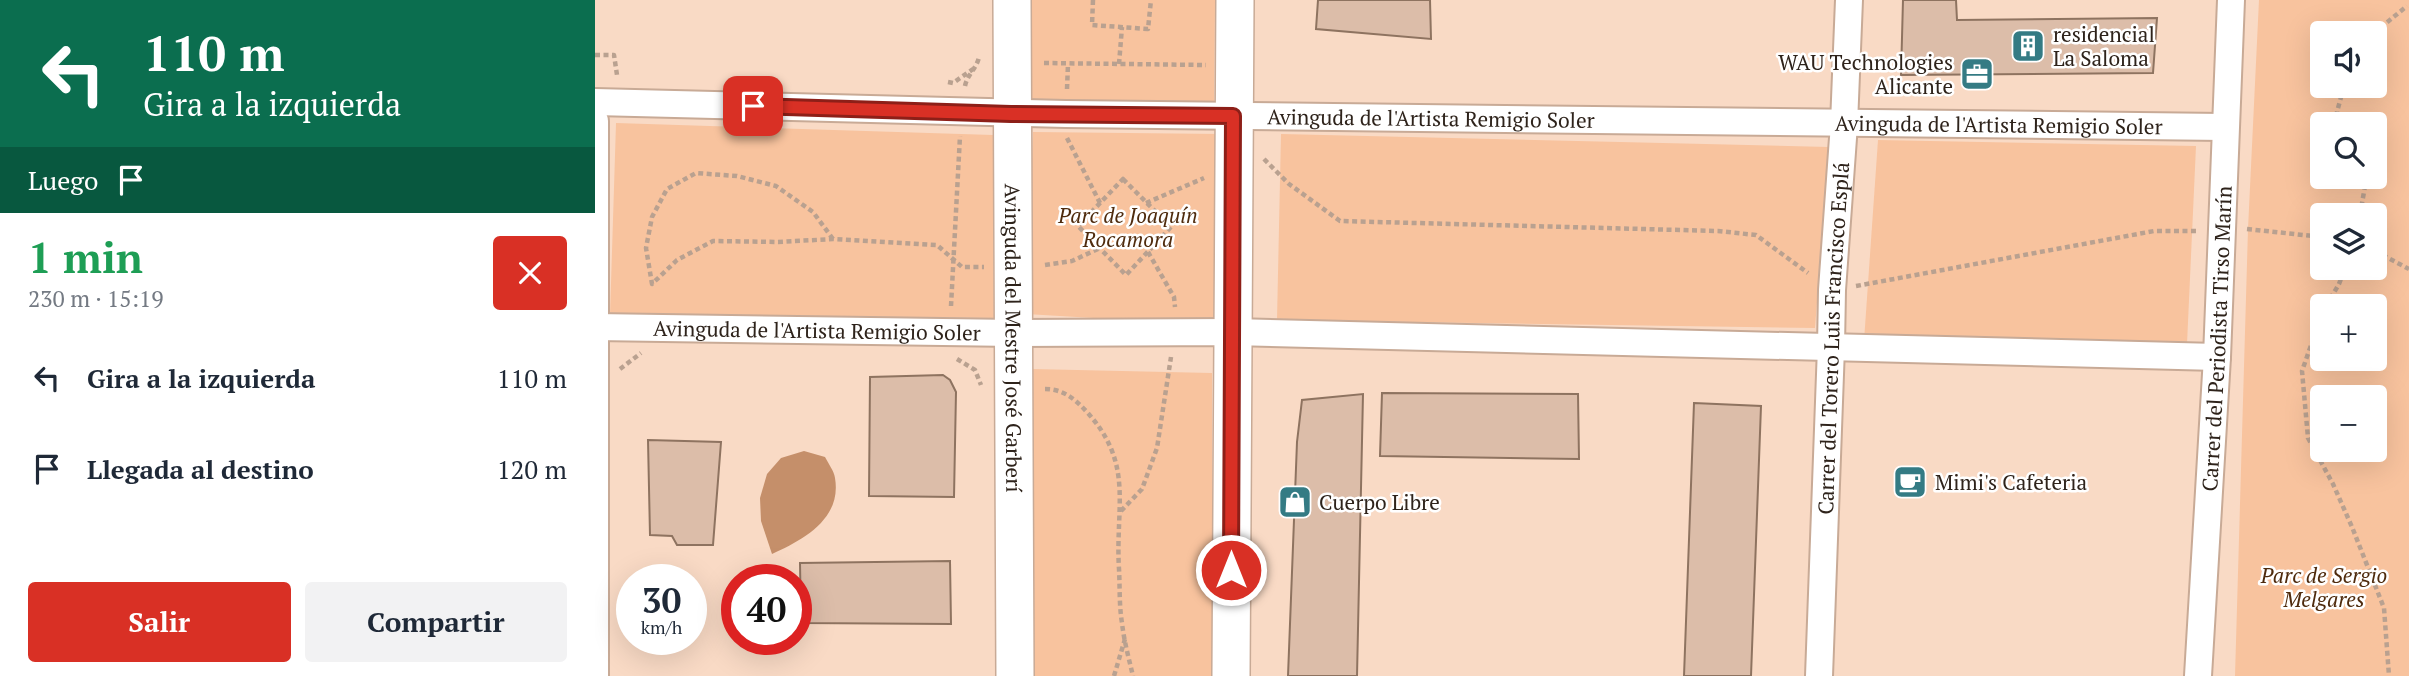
<!DOCTYPE html>
<html lang="es">
<head>
<meta charset="utf-8">
<style>
  body { margin:0; font-family:"PT Serif",serif; background:#f2f2f3; color:#1f2937; height:100vh; display:flex; flex-direction:column; font-size:26px; white-space:nowrap }
  * { box-sizing:border-box; margin:0 }
  p { font-size:23px; color:#747a83 }
  .icon { flex:none; width:38px; height:38px; fill:none; stroke:currentColor; stroke-width:2; stroke-linecap:round; stroke-linejoin:round }
  .map { position:relative; flex:1; overflow:hidden }
  .details { display:flex; flex-direction:column; background:#fff; width:595px }
  .details>* { flex:none }
  .top-card { background:#0b6e4f; color:#fff; overflow:hidden }
  .controls { position:absolute; left:1715px; top:21px; display:grid; gap:14px }
  .controls a { display:grid; place-items:center; width:77px; height:77px; border-radius:7px; background:#fff; box-shadow:0 7px 28px #0002; font-size:35px }
  .speed { position:absolute; left:21px; top:564px; display:flex; gap:14px; font-size:35px; font-weight:700; text-align:center }
  .speed>* { display:grid; place-content:center; width:91px; height:91px; border-radius:50%; background:#fff; box-shadow:0 7px 28px #0002; line-height:1 }
  .speed small { font-size:18px; font-weight:400 }
  .speed .limit { border:10px solid #d22; background:#fff; color:#111 }
  .pin { position:absolute; display:grid; place-items:center; width:60px; height:60px; color:#fff; margin:-30px; border-radius:14px; box-shadow:0 4px 10px #0006 }
  .me { position:absolute; width:77px; margin:-38px; rotate:0deg; stroke-linejoin:round; filter:drop-shadow(0 0 5px #0008) }
  .turn { display:flex; align-items:center; gap:24px; height:147px; padding:0 28px; font-size:32px }
  .turn .icon { width:91px; height:91px; stroke-width:2.5 }
  .turn b { display:block; font-size:49px; line-height:60px }
  .then { display:flex; align-items:center; height:66px; padding:0 28px; background:#0003; gap:14px; font-size:26px }
  .round { display:grid; place-items:center; flex:none; width:74px; height:74px; border-radius:7px; background:#f2f2f3 }
  .head { display:flex; align-items:center; justify-content:space-between; height:119px; padding:0 28px }
  h1 { font-size:42px; font-weight:600; line-height:52px; color:#1e9e55 }
  .button { display:flex; gap:14px; margin-top:auto; padding:14px 28px }
  .button a { flex:1; height:80px; border-radius:7px; background:#d93025; color:#fff; font-size:28px; font-weight:600; line-height:80px; text-align:center }
  .button a+a { background:#f2f2f3; color:#1f2937 }
  ul { padding:0; list-style:none }
  li { display:flex; align-items:center; gap:21px; height:91px; padding:0 28px }
  li div { flex:1 }
  li b { display:block; font-size:26px }
  li em { font-style:normal }
  main { display:flex; flex:1; min-height:0 }
  .map>svg:first-child { display:block }
</style>
</head>
<body>
<main>
<section class="details">
<div class="top-card">
<div class="turn"><svg class="icon" aria-label="left" viewBox="0 0 24 24"><path d="M17 20v-9H6M10 6l-5 5 5 5"/></svg><div><b>110 m</b>Gira a la izquierda</div></div>
<div class="then">Luego<svg class="icon" aria-label="arrive" viewBox="0 0 24 24"><path d="M6 21V4h12l-3 4 3 4H6"/></svg></div>
</div>
<div class="head"><div><h1>1 min</h1><p>230 m · 15:19</p></div><a class="round" style="background:#d93025;color:#fff"><svg class="icon" aria-label="close" viewBox="0 0 24 24"><path d="M6 6l12 12M18 6L6 18"/></svg></a></div>
<ul>
<li><svg class="icon" aria-label="left" viewBox="0 0 24 24"><path d="M17 20v-9H6M10 6l-5 5 5 5"/></svg><div><b>Gira a la izquierda</b></div><em>110 m</em></li>
<li><svg class="icon" aria-label="arrive" viewBox="0 0 24 24"><path d="M6 21V4h12l-3 4 3 4H6"/></svg><div><b>Llegada al destino</b></div><em>120 m</em></li>
</ul>
<div class="button"><a>Salir</a><a>Compartir</a></div>
</section>
<div class="map">
<svg width="1814" height="676" viewBox="0 0 1814 676">
  <rect width="100%" height="100%" fill="#f9dac5"/>
  <g fill="#f8c39e" fill-rule="evenodd">
    <path d="M433,0H620L619,105L433,101Z"/>
    <path d="M1664,0H1814V676H1640L1653,229ZM1780,33V86H1727V33ZM1780,124V177H1727V124ZM1780,215V268H1727V215ZM1780,306V359H1727V306ZM1780,397V450H1727V397Z"/>
    <path d="M21,123L398,135L399,318L15,315Z"/>
    <path d="M438,132L627,134L625,322L583,323L431,314Z"/>
    <path d="M686,134L1234,147L1220,328L682,320Z"/>
    <path d="M1283,140L1601,146L1592,344L1269,341Z"/>
    <path d="M437,369L617,373V676H437Z"/>
  </g>
  <path fill="#c58f6a" d="M209,451L230,457C233,463 239,471 240,478C247,519 208,540 177,554L166,521L165,498L172,474L186,458Z"/>
  <g fill="#dcbda9" stroke="#8e7360" stroke-width="2">
    <path d="M723,0H835L836,39L721,29Z"/>
    <path d="M1308,0H1361L1362,20L1562,18L1558,73L1306,75Z"/>
    <path d="M348,375L355,380L361,392L359,497L274,496L275,377Z"/>
    <path d="M787,393L983,394L984,459L785,456Z"/>
    <path d="M768,394L762,676H693L702,442L707,400Z"/>
    <path d="M1099,403L1166,406L1156,676H1089Z"/>
    <path d="M53,440L126,442L118,545H82L77,536L55,535Z"/>
    <path d="M355,561L356,624L206,623L205,563Z"/>
  </g>
  <g fill="none" stroke-linecap="round" stroke-linejoin="round">
    <defs>
      <g id="street">
        <path id="s1" d="M0,102L471,114L1629,127"/>
        <path d="M0,121V676"/>
        <path id="s2" d="M0,327L420,333L638,332L1622,357"/>
        <path id="s3" d="M1224,676L1236,347L1237,290L1249,124L1254,0"/>
        <path id="s4" d="M1603,676L1622,357L1636,0"/>
      </g>
      <g id="secondary">
        <path id="s5" d="M417,0L420,676"/>
        <path d="M636,676L640,0"/>
      </g>
    </defs>
    <use href="#street" stroke="#c8aa96" stroke-width="30"/>
    <use href="#secondary" stroke="#c8aa96" stroke-width="40"/>
    <g stroke="#b9a190" stroke-width="4.5" stroke-dasharray="5 3.5" stroke-linecap="butt">
      <path d="M498,0L497,25L553,29L556,0"/>
      <path d="M1779,33L1812,6"/>
      <path d="M0,55H19L22,75"/>
      <path d="M449,63L611,65"/>
      <path d="M524,64L527,27"/>
      <path d="M353,82L358,83L378,69"/>
      <path d="M370,86C372,75 382,68 384,57"/>
      <path d="M472,89L473,64"/>
      <path d="M1747,124L1742,112L1749,86"/>
      <path d="M472,138L505,203"/>
      <path d="M669,159L694,184L745,221L1123,231L1161,235L1213,273"/>
      <path d="M528,179L576,227L531,275L483,226Z"/>
      <path d="M551,203L609,178"/>
      <path d="M1765,215L1770,186L1767,177"/>
      <path d="M1652,229L1727,237"/>
      <path d="M238,239L218,212L181,186L142,176L101,173L72,189L57,217L51,248L57,284L82,260L118,241L183,242L238,239L342,245L367,267H389"/>
      <path d="M1780,251L1814,269"/>
      <path d="M553,252L579,297L580,307"/>
      <path d="M450,265L477,261L505,248"/>
      <path d="M1261,286L1559,231H1601"/>
      <path d="M356,306L365,136"/>
      <path d="M1731,306L1744,284L1750,268"/>
      <path d="M1727,314L1707,371L1713,438L1738,484L1757,527L1789,608L1794,676"/>
      <path d="M362,359L380,370L386,385"/>
      <path d="M25,369L46,353"/>
      <path d="M450,389C468,389 480,399 491,411C540,464 520,506 524,569C525,587 524,605 527,623C529,641 534,659 538,676"/>
      <path d="M526,511L547,489L562,448L576,357"/>
      <path d="M519,676L530,639"/>
    </g>
    <use href="#street" stroke="#fff" stroke-width="26"/>
    <use href="#secondary" stroke="#fff" stroke-width="37"/>
  </g>
  <g fill="none" stroke-linecap="round" stroke-linejoin="round">
    <defs>
      <path id="route" d="M158,106L416,114L638,116L636,570"/>
    </defs>
    <use href="#route" stroke="#8d1f18" stroke-width="18"/>
    <use href="#route" stroke="#d93025" stroke-width="12"/>
  </g>
  <defs>
    <symbol id="building-square" viewBox="-11 -11 22 22"><rect x="-9" y="-9" width="18" height="18" rx="4" fill="#347b84" stroke="#fff"/><path d="M-4-6H4V6H1V3H-1V6H-4ZM-2.5-4.3h1.7v1.8h-1.7ZM.8-4.3h1.7v1.8H.8ZM-2.5-1h1.7V.8h-1.7ZM.8-1h1.7V.8H.8Z" fill="#fff"/></symbol>
    <symbol id="office-square" viewBox="-11 -11 22 22"><rect x="-9" y="-9" width="18" height="18" rx="4" fill="#347b84" stroke="#fff"/><path d="M-6-3h4V-5.5h4V-3h4V5H-6ZM-1-4.5V-3h2v-1.5ZM-6 0V1H6V0Z" fill="#fff"/></symbol>
    <symbol id="cafe-square" viewBox="-11 -11 22 22"><rect x="-9" y="-9" width="18" height="18" rx="4" fill="#347b84" stroke="#fff"/><path d="M-5.5-4.5H6V0H3Q3 3.5 0 3.5H-2.5Q-5.5 3.5-5.5 0ZM3-3.2v2h1.7v-2ZM-6 4.5H4V6H-6Z" fill="#fff"/></symbol>
    <symbol id="shop-square" viewBox="-11 -11 22 22"><rect x="-9" y="-9" width="18" height="18" rx="4" fill="#347b84" stroke="#fff"/><path d="M-5-2.5h2.3a2.7 3.5 0 0 1 5.4 0H5L5.5 6h-11ZM-1.5-2.5h3a1.5 2.3 0 0 0-3 0Z" fill="#fff"/></symbol>
  </defs>
  <g fill-rule="evenodd">
    <use href="#building-square" x="1414" y="27" width="38" height="38"/>
    <use href="#office-square" x="1363" y="55" width="38" height="38"/>
    <use href="#cafe-square" x="1296" y="463" width="38" height="38"/>
    <use href="#shop-square" x="681" y="483" width="38" height="38"/>
  </g>
  <g text-anchor="middle" dominant-baseline="central" stroke-width="5" stroke-linejoin="round" paint-order="stroke">
    <g font-size="21" fill="#2e231b" stroke="#fff" text-anchor="start">
      <text x="1458" y="34">residencial<tspan x="1458" dy="24">La Saloma</tspan></text>
      <text x="1358" y="62" text-anchor="end">WAU Technologies<tspan x="1358" dy="24">Alicante</tspan></text>
      <text x="1340" y="482">Mimi's Cafeteria</text>
      <text x="724" y="502">Cuerpo Libre</text>
    </g>
    <g font-size="21" fill="#2e231b" stroke="#fff">
      <text stroke="none"><textPath href="#s1" startOffset="836">Avinguda de l'Artista Remigio Soler</textPath></text>
      <text stroke="none"><textPath href="#s1" startOffset="1404">Avinguda de l'Artista Remigio Soler</textPath></text>
      <text stroke="none"><textPath href="#s2" startOffset="222">Avinguda de l'Artista Remigio Soler</textPath></text>
      <text stroke="none"><textPath href="#s5" startOffset="338">Avinguda del Mestre José Garberí</textPath></text>
      <text stroke="none"><textPath href="#s3" startOffset="338">Carrer del Torero Luis Francisco Esplá</textPath></text>
      <text stroke="none"><textPath href="#s4" startOffset="338">Carrer del Periodista Tirso Marín</textPath></text>
    </g>
    <g font-size="21" font-style="italic" fill="#4f2b0d" stroke="#fff">
      <text x="533" y="215">Parc de Joaquín<tspan x="533" dy="24">Rocamora</tspan></text>
      <text x="1729" y="575">Parc de Sergio<tspan x="1729" dy="24">Melgares</tspan></text>
    </g>
  </g>
</svg>
<div class="controls">
<a><svg class="icon" aria-label="sound" viewBox="0 0 24 24"><path d="M4 9h4l5-4v14l-5-4H4zM17 9q2 3 0 6"/></svg></a>
<a><svg class="icon" aria-label="search" viewBox="0 0 24 24"><circle cx="10" cy="10" r="6"/><path d="M15 15l6 6"/></svg></a>
<a><svg class="icon" aria-label="layers" viewBox="0 0 24 24"><path d="M12 4l9 5-9 5-9-5zM3 14l9 5 9-5"/></svg></a>
<a>+</a>
<a>−</a>
</div>
<div class="speed"><div>30<small>km/h</small></div><div class="limit">40</div></div>
<div class="pin" style="left:158px;top:106px;background:#d93025"><svg class="icon" aria-label="arrive" viewBox="0 0 24 24"><path d="M6 21V4h12l-3 4 3 4H6"/></svg></div>
<svg class="me" style="left:636px;top:570px" viewBox="-20 -20 40 40"><circle r="17" fill="#d93025" stroke="#fff" stroke-width="3"/><path d="M0-11L8 9 0 5-8 9z" fill="#fff"/></svg>
</div>
</main>
</body>
</html>
